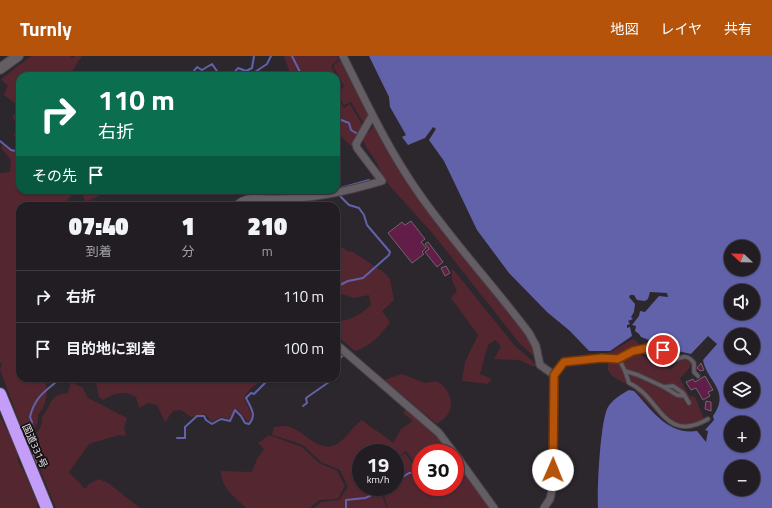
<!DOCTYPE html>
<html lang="ja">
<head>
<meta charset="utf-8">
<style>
  body { margin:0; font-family:"Titillium Web","Noto Sans JP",sans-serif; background:#29262a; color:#f1f3f6; height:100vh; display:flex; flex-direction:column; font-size:15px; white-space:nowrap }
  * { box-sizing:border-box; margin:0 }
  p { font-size:13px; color:#a2a2a5 }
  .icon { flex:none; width:22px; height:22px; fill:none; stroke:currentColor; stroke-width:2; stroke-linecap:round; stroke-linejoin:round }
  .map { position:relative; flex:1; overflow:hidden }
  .panel { position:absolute; left:16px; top:146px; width:324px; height:180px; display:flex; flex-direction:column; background:#211d22; border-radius:12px; box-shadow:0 1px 3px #0004,0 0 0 1px #3e3b40 }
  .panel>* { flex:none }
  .hud { position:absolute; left:16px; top:16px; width:324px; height:122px; border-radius:12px; box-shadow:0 1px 3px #0004,0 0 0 1px #3e3b40; background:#0b6e4f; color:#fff; overflow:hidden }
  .needle { width:26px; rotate:292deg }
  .fabs { position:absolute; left:724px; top:184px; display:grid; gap:8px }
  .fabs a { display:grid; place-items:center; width:36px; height:36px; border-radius:50%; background:#211d22; box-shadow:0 1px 3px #0004,0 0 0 1px #3e3b40; font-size:20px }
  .speed { position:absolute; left:352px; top:388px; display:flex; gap:8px; font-size:20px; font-weight:700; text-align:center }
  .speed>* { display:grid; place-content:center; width:52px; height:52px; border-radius:50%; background:#211d22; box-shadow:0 1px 3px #0004,0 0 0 1px #3e3b40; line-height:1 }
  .speed small { font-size:10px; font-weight:400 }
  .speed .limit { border:6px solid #d22; background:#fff; color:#111 }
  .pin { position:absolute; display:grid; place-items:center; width:34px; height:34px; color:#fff; margin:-17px; border:2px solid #fff; border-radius:50%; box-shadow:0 1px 4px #0007 }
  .me { position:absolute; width:44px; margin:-22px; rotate:1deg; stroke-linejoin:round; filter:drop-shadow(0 0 3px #0008) }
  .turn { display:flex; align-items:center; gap:14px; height:84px; padding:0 16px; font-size:18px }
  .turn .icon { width:52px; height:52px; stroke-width:2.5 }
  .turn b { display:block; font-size:28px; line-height:34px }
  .then { display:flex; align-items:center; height:38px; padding:0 16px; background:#0003; gap:8px; font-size:15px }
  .eta { display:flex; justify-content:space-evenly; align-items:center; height:68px; text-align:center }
  .eta b { font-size:24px; font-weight:800; line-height:28px }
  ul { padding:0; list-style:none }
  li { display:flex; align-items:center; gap:12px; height:52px; padding:0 16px; border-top:1px solid #3e3b40 }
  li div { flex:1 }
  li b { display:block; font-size:15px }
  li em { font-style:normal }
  header { display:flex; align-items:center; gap:24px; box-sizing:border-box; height:56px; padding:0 20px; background:#b45309; color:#fff }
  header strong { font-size:19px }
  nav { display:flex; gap:22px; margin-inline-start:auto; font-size:14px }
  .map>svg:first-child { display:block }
</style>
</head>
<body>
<header>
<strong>Turnly</strong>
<nav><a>地図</a><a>レイヤ</a><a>共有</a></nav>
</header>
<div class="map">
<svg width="772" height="452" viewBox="0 0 772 452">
  <rect width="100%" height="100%" fill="#2c272d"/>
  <g fill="#542630">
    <path d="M31,0H70L72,2L75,0H82L69,20H20V51L4,39L8,30L1,23Z"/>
    <path d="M284,0H337L339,3L331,10L342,30L336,36V20H291Z"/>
    <path d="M340,4L369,61L364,68L351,46L344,49L338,38L344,30L333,10Z"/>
    <path d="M336,38L344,52L350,48L363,70L352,91L336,75Z"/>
    <path d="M12,59H16L20,63V85L13,80L17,71Z"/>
    <path d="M374,70C415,145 473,210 525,277L531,287L536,302L520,288L434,179L381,120C379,102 365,96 363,82Z"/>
    <path d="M3,89L16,97H20V134H75L64,148V150H20V322H52L46,328C48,339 46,350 38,359C40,369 32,375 26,383L0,314L2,308L0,306V117L10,116L11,104L1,92Z"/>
    <path d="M80,134H101L103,138L86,146Z"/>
    <path d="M336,187L347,195L353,196L386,218L390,224L394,244L382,255L390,266C381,279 371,290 355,295L336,279V265C351,265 360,259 371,249L369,239L354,242L336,236Z"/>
    <path d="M452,212L515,290L538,310H532L519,304L494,303L501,290L495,284L488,289L480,318L492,323L488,328L462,325L465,306L478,279L451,242L457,235L452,224Z"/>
    <path d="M633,283C640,286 640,292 641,299C650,307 660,311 671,313L681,303C703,304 682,319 680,323L689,340L695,341L704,363L697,367L684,368L673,366L665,359L658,358L633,332L612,320L608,314V297Z"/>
    <path d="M402,318L425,327L437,325C447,331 455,344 449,356C447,361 441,365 437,368L384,324Z"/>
    <path d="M95,322H265L250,333L244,342L251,357L252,362L248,366L238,354L235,353L229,363L221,361L212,366L205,358L191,361L181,354L173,355L165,366L157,349L148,347L139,352L136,341C123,334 115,337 103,344L99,341Z"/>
    <path d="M71,326L83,332L88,342L127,362L124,371L126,380L119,379L89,388L69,416L85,433L89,428L99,423L108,427L140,452H56L39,411L46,407L41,394L33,397L29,387C34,379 44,371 42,361C53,348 47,340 68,337Z"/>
    <path d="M408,351L429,371L451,397H421V416L406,395L395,403V397H361V431H393L382,440L387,452H314L321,446L339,444L348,431L340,414L321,406L304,390L295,386L272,379L274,371C278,371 282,370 286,370C302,372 319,399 337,388C347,382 352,371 362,364C372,373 383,378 393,387L401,373L413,365L403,357Z"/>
    <path d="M0,360L17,394L18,405L25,418L37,446V452H0Z"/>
    <path d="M269,379L302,391L319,407L337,415L345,430L338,443L319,444L310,452H246C234,440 221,432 221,415L252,416L257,403L264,393L258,387Z"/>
    <path d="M405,397L421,419V431H455V414L462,413L490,452H388L384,441L396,430L395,406Z"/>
  </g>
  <path fill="#6162aa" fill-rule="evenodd" d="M369,0H772V452H598C597,434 600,365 608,351C613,343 620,339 629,334L634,335C652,354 667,379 697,375L706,386L708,375L705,374L714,364L713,360C731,334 707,326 703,304L717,288L708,280L691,298L655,290L649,284L641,281L639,278L635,275L636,270L632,269L639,260L640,255L645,256L659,240L668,241L667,237L650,236L648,243L645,245L637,244L634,239H630L629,241L635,248L634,256L631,261L633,263L628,265L630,268L627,269V272L630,271L632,280L610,295H589L570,275L547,256L509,217L477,174L444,105L429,84L436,73L433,71L425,82L408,89L402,81L406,79L390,51L389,41ZM731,191H753V213H731ZM731,235H753V257H731ZM731,279H753V301H731ZM731,323H753V345H731ZM731,367H753V389H731ZM731,411H753V433H731Z"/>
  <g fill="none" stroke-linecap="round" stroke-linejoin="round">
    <g stroke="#6162aa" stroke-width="2">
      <path d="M292,0L302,20"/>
      <path d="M190,20L197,11L202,14L212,8L219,18C228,20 232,20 238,12L246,15"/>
      <path d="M248,20L246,15L252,12L254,0"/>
      <path d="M249,20L267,8L271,0"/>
      <path d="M336,62L349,67L351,74L356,77"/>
      <path d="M0,85L11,94L20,96"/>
      <path d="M336,231L348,225L363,222L389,199L390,196L367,169L364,159L359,152L349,149L341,141L337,133L369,124"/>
      <path d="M336,293L343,299L339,304L336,301"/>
      <path d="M303,350L307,347L306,342L329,326V322"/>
      <path d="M27,381L32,366L30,361C35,340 46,335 61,322"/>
      <path d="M177,382H185V371L197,360H204L206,364L212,368L221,363L230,365L235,354L241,360L245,367L249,368C257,359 251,352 246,342L251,337L254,338L270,322"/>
      <path d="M395,426L409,417L421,416"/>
      <path d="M346,452V444L365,442L390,431"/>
    </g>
  </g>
  <g fill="#621d48" stroke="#70676b">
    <path d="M411,165L425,183L421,186L426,192L422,196L424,198L412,207L388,177L402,166L405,169Z"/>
    <path d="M428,186L443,206L437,211L425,196L429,193L425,188Z"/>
    <path d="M446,210L450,217L445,220L441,212Z"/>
    <path d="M650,299L666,305L664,309L649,303Z"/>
    <path d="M701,307L704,314L700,315L697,312Z"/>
    <path d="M705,320L713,334L708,336L710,340L703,344L696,332L691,334L686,326L693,323L695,326Z"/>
    <path d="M706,345L711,346V355L705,353Z"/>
    <path d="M39,396L43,405L37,408L33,398Z"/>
  </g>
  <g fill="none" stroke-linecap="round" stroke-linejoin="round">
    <defs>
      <g id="lane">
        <path d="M643,293C654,290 670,293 679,301"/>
        <path d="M619,303L625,315L638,319L664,331L673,330L683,337L689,347"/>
        <path d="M625,315L629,327C660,340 663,389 708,363"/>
        <path d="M554,319L564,306L603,302L619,303L633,295L642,294L670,305C680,304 685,295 694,307V316L698,320"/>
        <path d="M664,331L677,339L685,340"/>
      </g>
      <g id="street">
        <path d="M343,0C366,46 388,93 418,136C451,184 494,230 529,277L536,290L540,309L554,319L553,429L550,443L544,452"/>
        <path d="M236,150C246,139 260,143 273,143C312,143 345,136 382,125L357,92L356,88L372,60"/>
        <path d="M336,288L439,377L454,397"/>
        <path d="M455,398L494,452"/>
      </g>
      <path id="secondary" d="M0,13L18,0"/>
      <path id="highway" d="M0,338L47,452"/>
    </defs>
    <use href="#lane" stroke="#474247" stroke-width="5.5"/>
    <use href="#street" stroke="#474247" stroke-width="9"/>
    <use href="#secondary" stroke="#474247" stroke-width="12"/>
    <use href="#highway" stroke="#474247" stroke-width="14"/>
    <use href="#lane" stroke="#645e64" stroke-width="3.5"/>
    <use href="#street" stroke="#645e64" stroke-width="7"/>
    <use href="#secondary" stroke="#645e64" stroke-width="10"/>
    <use href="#highway" stroke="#c39df8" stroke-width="12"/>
  </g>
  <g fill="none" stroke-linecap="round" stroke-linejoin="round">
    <defs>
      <path id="route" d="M553,414L554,319L564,306L602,302L618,303L633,295L652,291L663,294"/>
    </defs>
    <use href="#route" stroke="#753606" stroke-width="10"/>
    <use href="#route" stroke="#b45309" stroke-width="7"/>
  </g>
  <g text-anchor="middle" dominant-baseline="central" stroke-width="3.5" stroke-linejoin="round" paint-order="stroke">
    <g font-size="10" fill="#e6e2e6" stroke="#131113">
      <text transform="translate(35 390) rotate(66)">国道331号</text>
    </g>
  </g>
</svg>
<div class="fabs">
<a><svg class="needle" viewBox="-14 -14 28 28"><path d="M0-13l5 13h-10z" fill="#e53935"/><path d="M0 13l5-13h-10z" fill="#a2a2a5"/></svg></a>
<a><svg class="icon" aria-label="sound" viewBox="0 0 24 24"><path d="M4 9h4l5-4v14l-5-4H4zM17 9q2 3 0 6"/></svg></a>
<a><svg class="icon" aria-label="search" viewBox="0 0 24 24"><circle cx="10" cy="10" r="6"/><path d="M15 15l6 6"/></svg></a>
<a><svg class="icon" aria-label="layers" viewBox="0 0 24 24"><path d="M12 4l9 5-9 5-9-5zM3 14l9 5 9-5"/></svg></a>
<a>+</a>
<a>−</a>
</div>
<div class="speed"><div>19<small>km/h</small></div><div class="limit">30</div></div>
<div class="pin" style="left:663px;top:294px;background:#d93025"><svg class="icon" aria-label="arrive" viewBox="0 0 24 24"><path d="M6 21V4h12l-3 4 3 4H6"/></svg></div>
<svg class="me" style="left:553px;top:414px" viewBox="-20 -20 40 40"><circle r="19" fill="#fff"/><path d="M0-13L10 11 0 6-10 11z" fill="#b45309"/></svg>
<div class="hud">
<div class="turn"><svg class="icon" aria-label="right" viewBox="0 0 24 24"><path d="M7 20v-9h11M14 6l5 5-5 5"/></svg><div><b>110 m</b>右折</div></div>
<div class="then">その先<svg class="icon" aria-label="arrive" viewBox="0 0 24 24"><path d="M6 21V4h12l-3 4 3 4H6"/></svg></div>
</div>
<section class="panel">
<div class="eta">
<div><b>07:40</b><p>到着</p></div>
<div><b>1</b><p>分</p></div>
<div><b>210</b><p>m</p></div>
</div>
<ul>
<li><svg class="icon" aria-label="right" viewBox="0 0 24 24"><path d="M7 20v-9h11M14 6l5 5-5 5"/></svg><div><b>右折</b></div><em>110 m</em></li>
<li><svg class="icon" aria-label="arrive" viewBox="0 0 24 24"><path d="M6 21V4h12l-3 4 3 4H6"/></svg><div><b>目的地に到着</b></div><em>100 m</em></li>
</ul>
</section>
</div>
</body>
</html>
